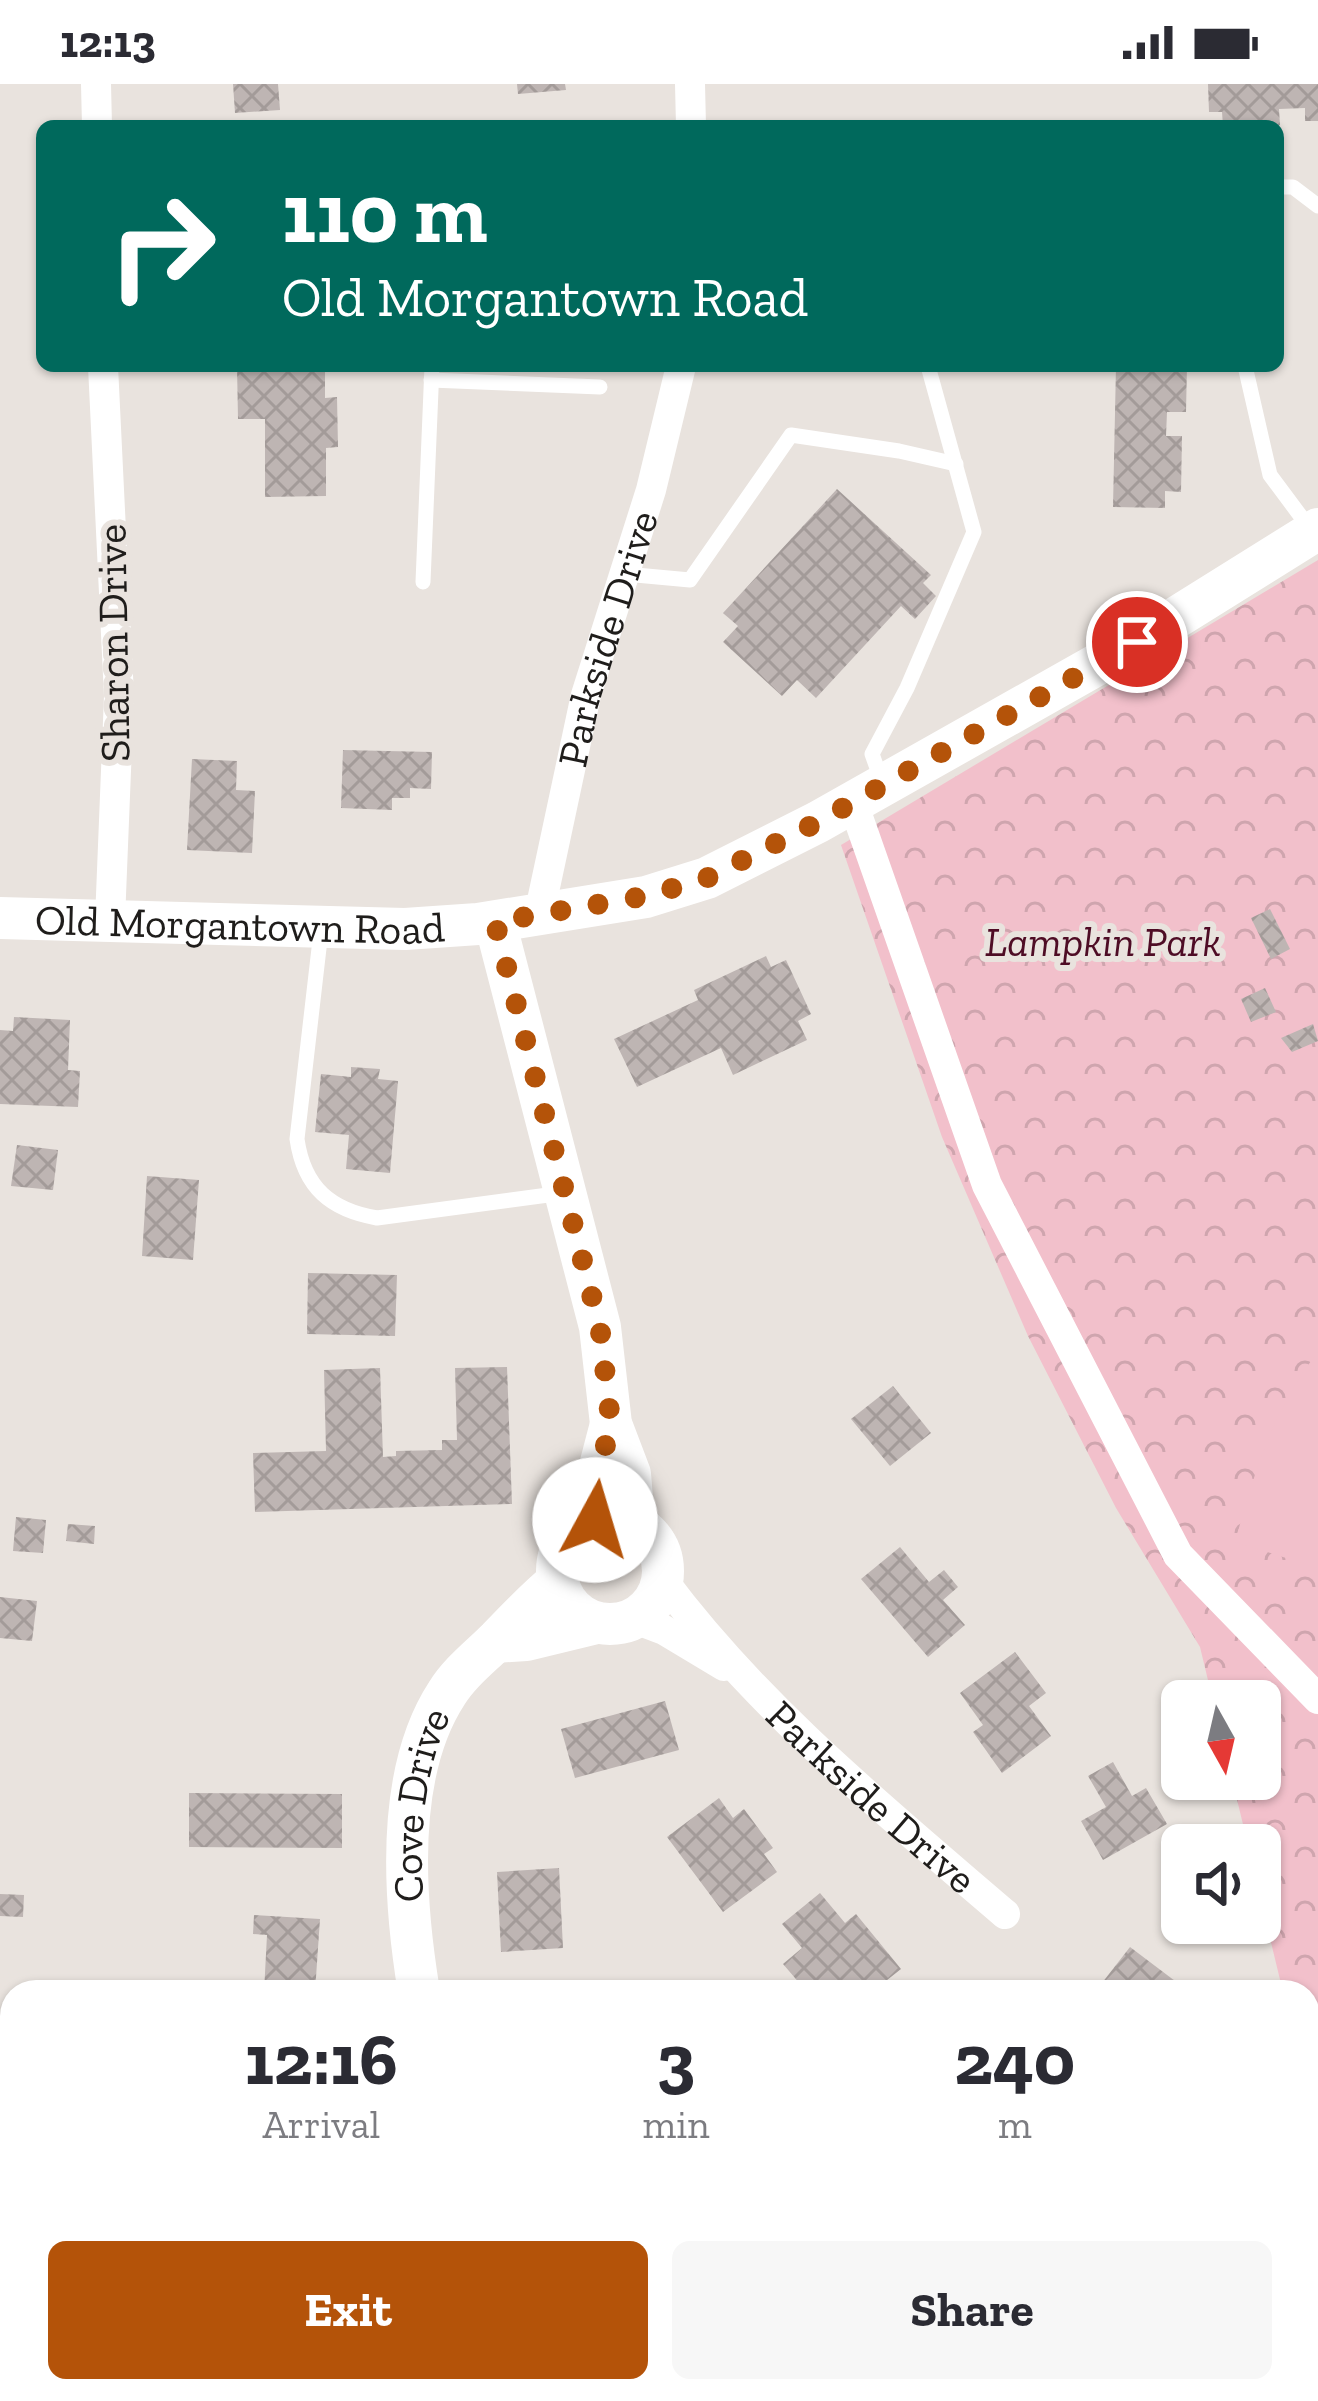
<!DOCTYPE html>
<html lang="en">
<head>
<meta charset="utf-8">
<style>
  body { margin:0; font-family:"Zilla Slab",serif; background:#f7f7f7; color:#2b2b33; height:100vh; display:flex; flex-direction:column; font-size:45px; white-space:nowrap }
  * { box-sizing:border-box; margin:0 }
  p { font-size:39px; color:#7c7c81 }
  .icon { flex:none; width:66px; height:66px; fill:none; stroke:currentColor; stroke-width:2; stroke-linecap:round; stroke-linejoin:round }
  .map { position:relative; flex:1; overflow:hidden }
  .panel { position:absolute; left:0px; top:1896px; width:1320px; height:423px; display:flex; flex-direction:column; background:#fff; border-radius:36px 36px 0 0; box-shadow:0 3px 9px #0004 }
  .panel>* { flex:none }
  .hud { position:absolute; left:36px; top:36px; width:1248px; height:252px; border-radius:18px; box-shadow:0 3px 9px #0004; background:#00695c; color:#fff; overflow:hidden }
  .needle { width:78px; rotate:172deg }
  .controls { position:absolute; left:1161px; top:1596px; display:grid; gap:24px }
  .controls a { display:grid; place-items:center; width:120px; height:120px; border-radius:18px; background:#fff; box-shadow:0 3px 9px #0004; font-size:60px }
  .pin { position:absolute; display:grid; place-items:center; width:102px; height:102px; color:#fff; margin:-51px; border:6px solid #fff; border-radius:50%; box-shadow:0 3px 12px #0007 }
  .me { position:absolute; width:132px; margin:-66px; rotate:6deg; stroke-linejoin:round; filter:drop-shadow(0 0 9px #0008) }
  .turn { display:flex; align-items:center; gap:42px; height:252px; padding:0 48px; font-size:54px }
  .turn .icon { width:156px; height:156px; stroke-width:2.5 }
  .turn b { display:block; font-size:84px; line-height:102px }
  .eta { display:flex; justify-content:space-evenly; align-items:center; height:204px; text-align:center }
  .eta b { font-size:72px; font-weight:800; line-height:84px }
  .action { display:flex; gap:24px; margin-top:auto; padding:24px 48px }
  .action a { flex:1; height:138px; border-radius:18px; background:#b45309; color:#fff; font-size:48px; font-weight:800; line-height:138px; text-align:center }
  .action a+a { background:#f7f7f7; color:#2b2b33 }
  .status { display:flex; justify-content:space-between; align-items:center; height:84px; padding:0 60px; background:#fff; direction:ltr }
  .status svg { height:33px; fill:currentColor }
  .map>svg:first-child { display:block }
</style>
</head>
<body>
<div class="status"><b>12:13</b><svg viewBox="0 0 49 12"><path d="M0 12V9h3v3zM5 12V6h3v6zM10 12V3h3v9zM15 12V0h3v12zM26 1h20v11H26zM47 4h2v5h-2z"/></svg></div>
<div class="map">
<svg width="1318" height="2317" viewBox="0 0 1318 2317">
  <defs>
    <pattern id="park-crowns" width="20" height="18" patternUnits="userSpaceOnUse" patternTransform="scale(3)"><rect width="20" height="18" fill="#f2c0cb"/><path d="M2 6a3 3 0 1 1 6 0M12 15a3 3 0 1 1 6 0" fill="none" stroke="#cfa5ae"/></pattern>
    <pattern id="building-cross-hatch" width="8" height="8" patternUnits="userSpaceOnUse" patternTransform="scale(3)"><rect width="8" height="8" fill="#beb5b3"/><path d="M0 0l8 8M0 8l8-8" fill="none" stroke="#a39b99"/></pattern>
  </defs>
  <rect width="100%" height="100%" fill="#e9e3de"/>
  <path fill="url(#park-crowns)" d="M1318,476V2055L1308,2013V1908H1283L1260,1813V1761H1248L1232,1695H1260V1617H1213L1200,1563L1116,1424L1028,1252L942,1053L841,761Z"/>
  <path fill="#f2c0cb" d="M1318,1268V1484L1235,1458C1254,1390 1273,1324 1318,1268Z"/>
  <g fill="url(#building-cross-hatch)">
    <path d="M233,0H278L280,26L235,29Z"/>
    <path d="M517,0H565L566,6L518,10Z"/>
    <path d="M1208,0H1318V37H1305V24L1279,25L1280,41L1223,42L1222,28H1209Z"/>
    <path d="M237,282H325V314L337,313L338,363L326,364V412L265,413V335H238Z"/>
    <path d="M1116,282H1187L1186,328H1167L1166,352H1182L1181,408L1165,407V424L1113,423Z"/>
    <path d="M837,405L931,491L923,499L936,512L915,535L901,522L816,614L797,596L782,612L723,558L738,542L723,529Z"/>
    <path d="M343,666L432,668L431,705L410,704V714H392V726L341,724Z"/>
    <path d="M192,675L237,677L236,706L255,707L252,769L187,766Z"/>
    <path d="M1270,825L1290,865L1271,875L1251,834Z"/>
    <path d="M766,872L771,883L786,876L811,930L798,937L807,956L733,991L721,964L637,1003L614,955L698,916L694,906Z"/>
    <path d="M1265,904L1276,928L1251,938L1241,915Z"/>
    <path d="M14,933L70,936L68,986L80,987L78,1023L0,1020V946L13,947Z"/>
    <path d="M1313,940L1318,957L1292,968L1281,954Z"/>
    <path d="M351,983L380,985L378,995L398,997L390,1089L346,1085L349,1051L315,1048L321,990L351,993Z"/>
    <path d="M17,1061L58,1066L53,1106L11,1102Z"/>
    <path d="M147,1092L199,1096L193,1176L142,1172Z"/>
    <path d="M308,1189L397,1191L395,1252L307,1250Z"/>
    <path d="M507,1283L512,1420L255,1428L253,1369L326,1367L324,1286L380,1284L383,1373L396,1372V1367L442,1366V1356H457L455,1284Z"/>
    <path d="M893,1302L931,1349L890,1382L851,1335Z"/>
    <path d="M16,1433L46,1436L43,1469L13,1467Z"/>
    <path d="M68,1440L95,1442L94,1460L66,1457Z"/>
    <path d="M900,1463L929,1498L944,1486L958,1503L943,1516L965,1541L928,1573L861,1495Z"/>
    <path d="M0,1513L37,1517L32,1557L0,1554Z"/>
    <path d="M1015,1568L1046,1609L1029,1622L1051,1652L1002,1689L973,1648L983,1641L960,1609Z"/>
    <path d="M665,1617L679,1666L575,1694L561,1645Z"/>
    <path d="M1113,1678L1132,1712L1146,1704L1167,1740L1103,1776L1081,1737L1106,1723L1088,1692Z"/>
    <path d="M189,1709L342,1710V1764L189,1763Z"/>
    <path d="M719,1714L733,1734L744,1725L773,1764L764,1770L777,1788L723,1828L667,1753Z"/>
    <path d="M559,1784L563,1864L501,1868L497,1788Z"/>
    <path d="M820,1809L845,1839L856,1830L901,1885L872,1908H807L783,1880L802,1864L782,1840Z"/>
    <path d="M0,1810L24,1811L23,1833L0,1832Z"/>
    <path d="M254,1831L320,1835L315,1908H264L267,1851L253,1850Z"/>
    <path d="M1130,1863L1179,1900L1172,1908H1095Z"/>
    <path d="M1308,2300H1318V2317H1277V2307H1308Z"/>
    <path d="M517,2307H592L601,2317H526Z"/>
    <rect x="910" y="2307" width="43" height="10"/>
  </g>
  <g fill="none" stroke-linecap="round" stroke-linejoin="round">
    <g stroke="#fff" stroke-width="15">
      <path d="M1278,103H1293L1318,122"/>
      <path d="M1245,282L1270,391L1311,446"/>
      <path d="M431,296L600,303"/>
      <path d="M625,490L690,496L791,351L899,367L956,380"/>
      <path d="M423,498L432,282"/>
      <path d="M882,698L872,670L907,604L974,448L928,282"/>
      <path d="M321,847L297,1055C304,1104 331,1126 377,1134L563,1109"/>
    </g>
    <g stroke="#fff" stroke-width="30">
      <path d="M96,0L97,42"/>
      <path d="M690,0L691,42"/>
      <path d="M103,282L119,612L110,836"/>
      <path d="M853,719L987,1101L1178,1471L1318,1615"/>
      <path id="s1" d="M539,831L586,611L651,406L681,282"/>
      <path id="s2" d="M662,1495C757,1623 884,1726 1005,1830"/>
      <path d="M635,1535L664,1546L724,1582"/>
    </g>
    <g stroke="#fff" stroke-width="42">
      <path id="s3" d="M0,834L405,845L478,840L646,813L707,794L818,738L1137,558L1318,445"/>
      <path d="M495,838L600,1243L611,1340L630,1390L634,1439"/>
      <circle cx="610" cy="1487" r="53"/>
      <path d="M595,1436L599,1386L611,1340"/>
      <path d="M495,1558L526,1556L596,1539"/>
      <path id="s4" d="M419,1908C404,1817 394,1690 447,1609C460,1588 480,1573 498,1555C517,1535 536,1515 558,1497"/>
      <path d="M719,2307L727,2317"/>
    </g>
  </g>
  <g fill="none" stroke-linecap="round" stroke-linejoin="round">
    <path stroke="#b45309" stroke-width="21" stroke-dasharray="0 37.8" d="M595,1436L599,1386L611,1340L600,1244L495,838L646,812L707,794L818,738L1137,558"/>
  </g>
  <g text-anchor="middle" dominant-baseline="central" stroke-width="12" stroke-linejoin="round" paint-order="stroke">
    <g font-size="42" fill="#1f1d1b" stroke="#e9e3de">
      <text stroke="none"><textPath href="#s1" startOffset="285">Parkside Drive</textPath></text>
      <text transform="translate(113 559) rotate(-91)">Sharon Drive</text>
      <text stroke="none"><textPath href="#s3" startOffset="240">Old Morgantown Road</textPath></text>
      <text stroke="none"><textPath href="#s2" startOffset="303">Parkside Drive</textPath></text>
      <text stroke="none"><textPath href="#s4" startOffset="189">Cove Drive</textPath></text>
    </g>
    <g font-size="42" font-style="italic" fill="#4e0c25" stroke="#e9e3de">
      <text x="1103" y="857">Lampkin Park</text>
    </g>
  </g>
</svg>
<div class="controls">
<a><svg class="needle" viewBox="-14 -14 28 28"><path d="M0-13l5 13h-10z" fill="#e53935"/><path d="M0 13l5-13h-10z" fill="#7c7c81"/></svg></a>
<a><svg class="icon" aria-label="sound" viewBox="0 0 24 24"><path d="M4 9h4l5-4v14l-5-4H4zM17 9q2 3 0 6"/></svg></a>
</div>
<div class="pin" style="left:1137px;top:558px;background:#d93025"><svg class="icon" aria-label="arrive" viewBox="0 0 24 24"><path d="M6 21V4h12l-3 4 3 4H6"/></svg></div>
<svg class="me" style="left:595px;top:1436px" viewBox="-20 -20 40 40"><circle r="19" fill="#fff"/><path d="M0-13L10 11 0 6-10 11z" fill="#b45309"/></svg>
<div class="hud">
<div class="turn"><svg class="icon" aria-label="right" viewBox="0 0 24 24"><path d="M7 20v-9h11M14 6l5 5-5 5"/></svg><div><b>110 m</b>Old Morgantown Road</div></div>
</div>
<section class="panel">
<div class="eta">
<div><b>12:16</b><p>Arrival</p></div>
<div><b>3</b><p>min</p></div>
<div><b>240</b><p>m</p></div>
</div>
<div class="action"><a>Exit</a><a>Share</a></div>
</section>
</div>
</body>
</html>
